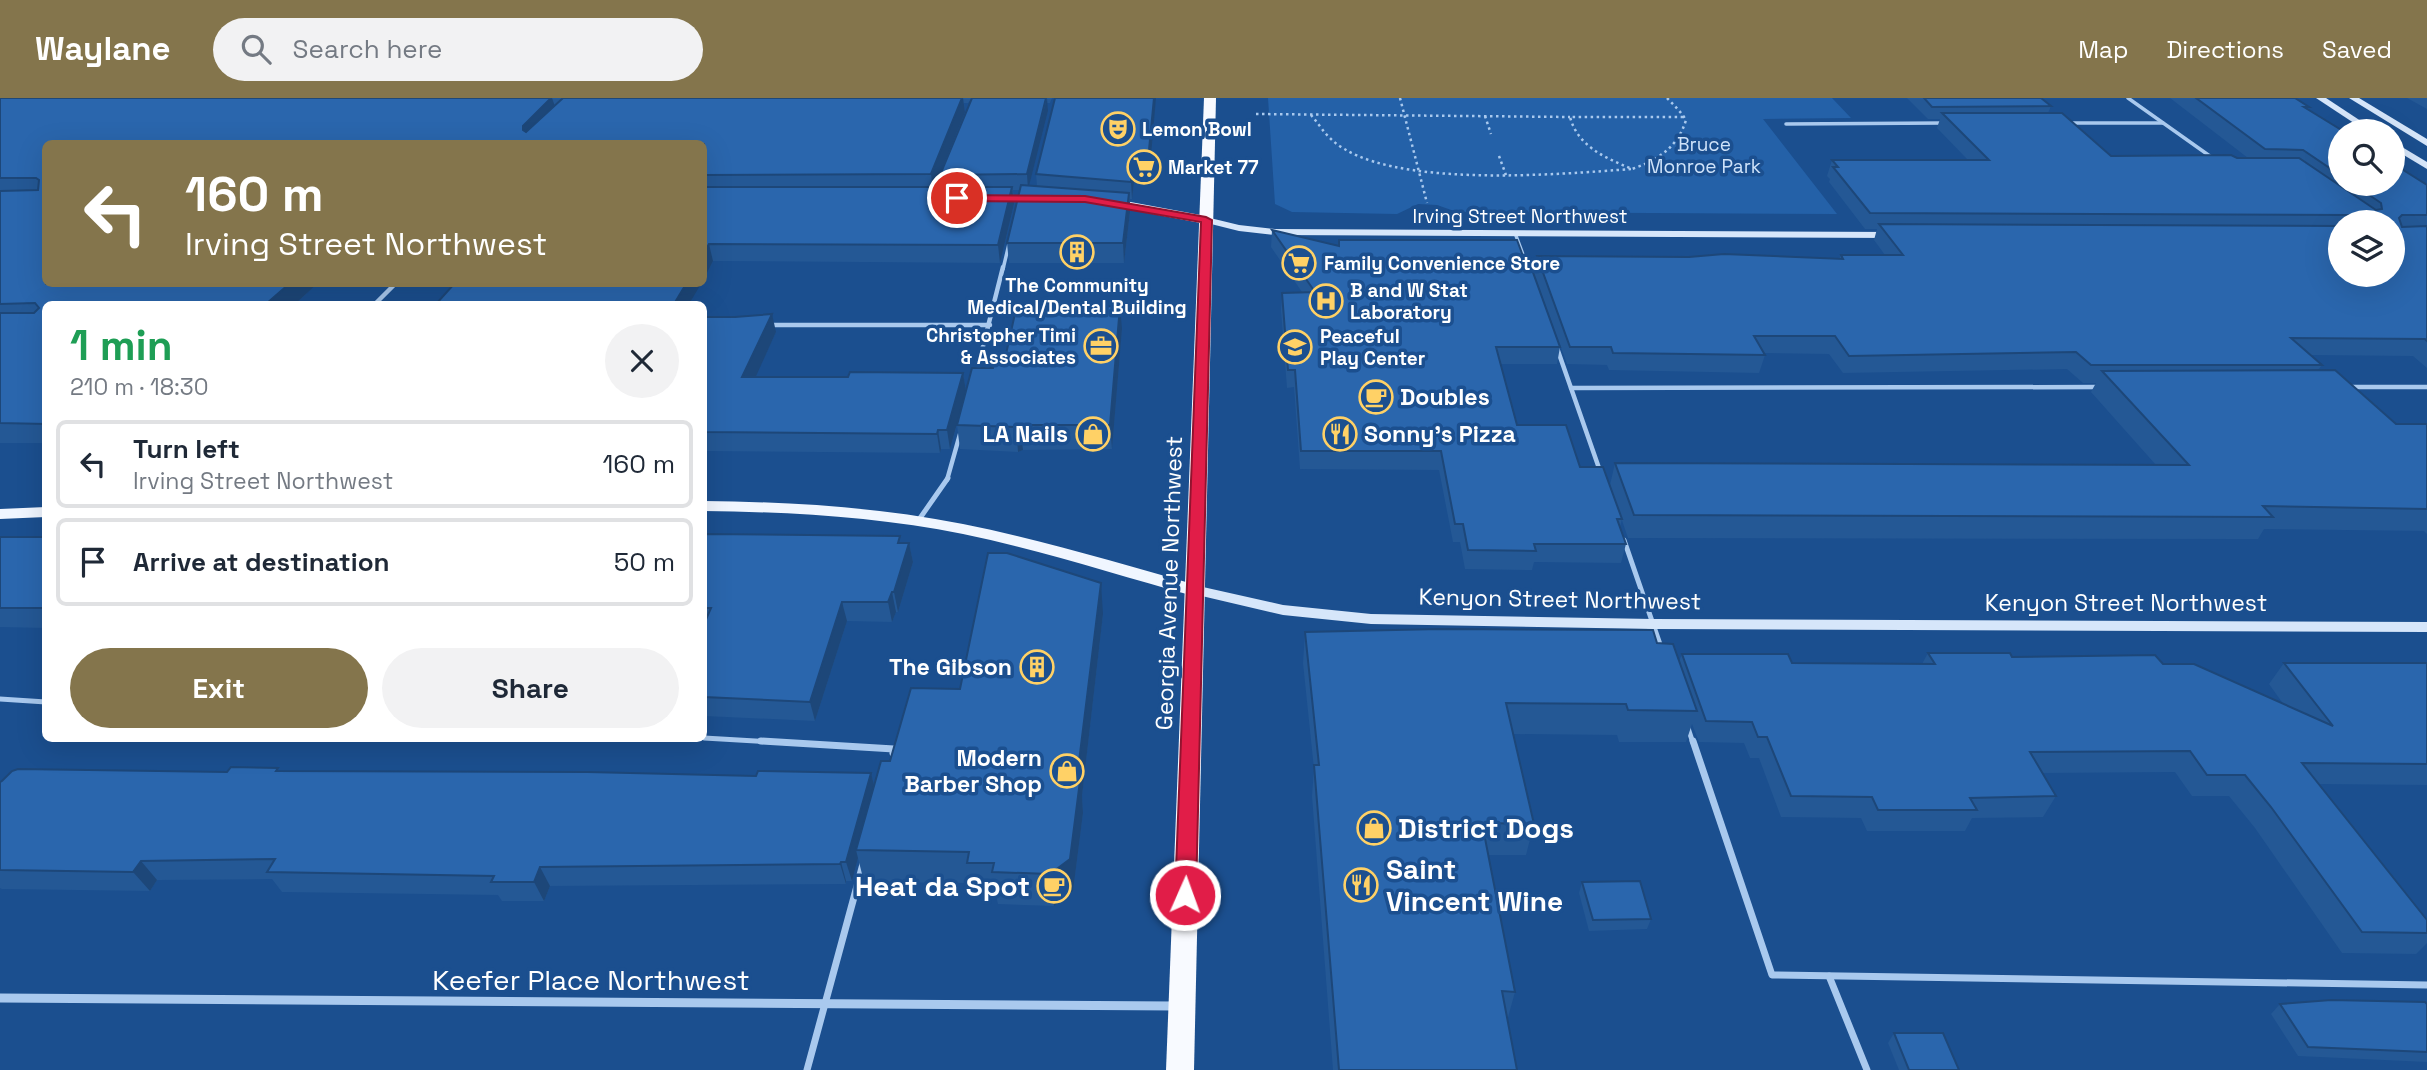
<!DOCTYPE html>
<html lang="en">
<head>
<meta charset="utf-8">
<style>
  body { margin:0; font-family:"Space Grotesk",sans-serif; background:#f2f2f3; color:#1f2937; height:100vh; display:flex; flex-direction:column; font-size:26px; white-space:nowrap }
  * { box-sizing:border-box; margin:0 }
  p { font-size:23px; color:#747a83 }
  .icon { flex:none; width:38px; height:38px; fill:none; stroke:currentColor; stroke-width:2; stroke-linecap:round; stroke-linejoin:round }
  .map { position:relative; flex:1; overflow:hidden }
  .side { position:absolute; left:42px; top:203px; width:665px; height:441px; display:flex; flex-direction:column; background:#fff; border-radius:10px; box-shadow:0 7px 28px #0002 }
  .side>* { flex:none }
  .top-card { position:absolute; left:42px; top:42px; width:665px; height:147px; border-radius:10px; box-shadow:0 7px 28px #0002; background:#84754c; color:#fff; overflow:hidden }
  .controls { position:absolute; left:2328px; top:21px; display:grid; gap:14px }
  .controls a { display:grid; place-items:center; width:77px; height:77px; border-radius:50%; background:#fff; box-shadow:0 7px 28px #0002; font-size:35px }
  .pin { position:absolute; display:grid; place-items:center; width:60px; height:60px; color:#fff; margin:-30px; border:4px solid #fff; border-radius:50%; box-shadow:0 2px 7px #0007 }
  .me { position:absolute; width:77px; margin:-38px; rotate:2deg; stroke-linejoin:round; filter:drop-shadow(0 0 5px #0008) }
  .turn { display:flex; align-items:center; gap:24px; height:147px; padding:0 28px; font-size:32px }
  .turn .icon { width:91px; height:91px; stroke-width:2.5 }
  .turn b { display:block; font-size:49px; line-height:60px }
  .round { display:grid; place-items:center; flex:none; width:74px; height:74px; border-radius:37px; background:#f2f2f3 }
  .head { display:flex; align-items:center; justify-content:space-between; height:119px; padding:0 28px }
  h1 { font-size:42px; font-weight:800; line-height:52px; color:#1e9e55 }
  .cta { display:flex; gap:14px; margin-top:auto; padding:14px 28px }
  .cta a { flex:1; height:80px; border-radius:42px; background:#84754c; color:#fff; font-size:28px; font-weight:800; line-height:80px; text-align:center }
  .cta a+a { background:#f2f2f3; color:#1f2937 }
  ul { padding:0; list-style:none }
  li { display:flex; align-items:center; gap:21px; height:88px; margin:0 14px 10px; padding:0 14px; border:4px solid #e0e1e3; border-radius:10px }
  li div { flex:1 }
  li b { display:block; font-size:26px }
  li em { font-style:normal }
  header { display:flex; align-items:center; gap:42px; box-sizing:border-box; height:98px; padding:0 35px; background:#84754c; color:#fff }
  header strong { font-size:33px }
  nav { display:flex; gap:38px; margin-inline-start:auto; font-size:24px }
  .search { width:490px; height:63px; background:#f2f2f3; display:flex; align-items:center; gap:18px; box-sizing:border-box; padding:0 24px; border-radius:38px; color:#747a83; font-size:26px }
  .map>svg:first-child { display:block }
</style>
</head>
<body>
<header>
<strong>Waylane</strong>
<div class="search"><svg class="icon" aria-label="search" viewBox="0 0 24 24"><circle cx="10" cy="10" r="6"/><path d="M15 15l6 6"/></svg>Search here</div>
<nav><a>Map</a><a>Directions</a><a>Saved</a></nav>
</header>
<div class="map">
<svg width="2427" height="972" viewBox="0 0 2427 972">
  <rect width="100%" height="100%" fill="#1b4f8f"/>
  <path fill="#2461a8" d="M1268,0H1832L1851,20L1763,21L1837,116L1457,114L1437,107L1418,106L1397,116L1292,114L1275,106Z"/>
  <g fill="none" stroke-linecap="round" stroke-linejoin="round">
    <g stroke="#a9c9ee" stroke-width="2.5" stroke-dasharray="2.5 3.5" stroke-linecap="butt">
      <path d="M1400,0L1427,105"/>
      <path d="M1667,0C1674,7 1681,14 1686,22C1678,49 1658,62 1632,71C1606,60 1578,49 1570,19H1684"/>
      <path d="M1256,16L1570,19"/>
      <path d="M1311,17C1318,25 1324,35 1332,42C1387,92 1560,76 1632,71"/>
      <path d="M1485,18L1491,36"/>
      <path d="M1499,58L1506,77"/>
    </g>
    <g stroke="#a9c9ee" stroke-width="3.5">
      <path d="M2128,0L2214,61"/>
      <path d="M2066,25H2163"/>
      <path d="M1786,26L1944,25"/>
      <path d="M1515,135L1525,162"/>
      <path d="M1003,171L1009,146"/>
    </g>
    <g stroke="#a9c9ee" stroke-width="4.5">
      <path d="M375,206L395,186"/>
      <path d="M769,227H990"/>
      <path d="M1557,250L1600,373"/>
      <path d="M976,276L1003,169"/>
      <path d="M2348,289H2427"/>
      <path d="M1571,290L2100,289"/>
      <path d="M947,382L960,336"/>
    </g>
    <g stroke="#a9c9ee" stroke-width="5">
      <path d="M918,423L948,380"/>
      <path d="M1624,442L1662,552"/>
      <path d="M0,601L46,604"/>
      <path d="M1687,627L1693,645"/>
      <path d="M704,640L791,645"/>
    </g>
    <g stroke="#a9c9ee" stroke-width="7">
      <path d="M761,643L894,651L893,655"/>
      <path d="M1693,643L1772,877L2427,887"/>
      <path d="M1829,878L1867,972"/>
      <path d="M807,972L863,766"/>
    </g>
    <path stroke="#a9c9ee" stroke-width="9" d="M0,900L1175,908"/>
    <g fill="#d6e6fa" fill-rule="evenodd">
      <path d="M2316,0H2326L2376,33H2366Z"/>
      <path d="M2349,0H2359L2427,41V48Z"/>
      <path d="M2392,43L2427,64V71L2392,50Z"/>
      <path d="M1206,119L1239,127L1275,131L1894,134L1899,137L1894,140L1275,137L1239,133L1203,124V120Z"/>
      <path d="M1194,487L1283,507L1371,516L1653,521L2427,524V534L1653,531L1371,526L1283,517L1189,495L1187,492L1189,489Z"/>
    </g>
    <g fill="#f0f6ff" fill-rule="evenodd">
      <path d="M1109,100L1206,118L1212,122L1206,126L1105,107L1103,104Z"/>
      <path d="M704,403C791,404 878,409 963,426C1043,442 1122,466 1200,488L1203,492L1194,498C1117,477 1041,452 963,436C878,419 791,414 704,413Z"/>
      <path d="M46,409V419L0,421V411Z"/>
    </g>
    <path fill="#f8faff" fill-rule="evenodd" d="M1204,0H1216L1194,972H1166Z"/>
  </g>
  <g fill="#245895" fill-rule="evenodd">
    <path d="M0,0H972L968,5H964L965,14L935,89H942L940,77L972,0H1052L1050,5H1047L1048,13L1029,87L1037,88L1036,76L1150,69L1135,76L1132,101H1130V114L1124,165H1009L1007,145L1020,92H1013L1014,106L1000,165L713,163L704,181V46L46,186H317L295,206H46V345H0Z"/>
    <path d="M1907,0H2041L2051,8L2048,15L2111,58L2237,60H2248L2170,0H2295L2309,9L2308,11L2340,33V86L2427,87V270L2413,258L2311,257L2322,267L2318,272L2396,326H2427V436L2424,433L2264,431L2258,441L1628,440L1610,387L1615,365L2156,367L2091,294L2096,285H2083L2067,271L1843,275L1829,256L1763,255L1765,257L1759,275L1609,272L1607,267L1567,266L1534,175L1537,158L1839,161L1841,157H1885L1874,142L1877,131H1865L1829,84L1830,81L1827,78L1832,62H1968L1937,30L1940,21H1928ZM2340,124H2392L2340,177Z"/>
    <path d="M2407,0H2427V11Z"/>
    <path d="M1272,132L1339,148V142L1560,249L1557,266H1501L1517,327L1580,369L1622,421L1620,429L1626,446L1621,465L1534,464L1532,472L1465,471L1460,444H1453L1439,372L1300,371L1294,289L1287,290L1281,212L1282,195L1302,194L1271,149Z"/>
    <path d="M704,219L776,234L755,279H848L963,275L966,293L993,270L1004,265L1122,231L1112,351L1023,352L1018,354L960,351L957,327L950,351H941L940,355L704,353Z"/>
    <path d="M704,436L909,445L913,464L898,514H896L892,524L847,523L815,623L704,618Z"/>
    <path d="M0,439H46V530L0,529Z"/>
    <path d="M1103,516L1082,698L1083,715L1073,793L1054,808L998,806L996,797H973L971,785L864,784L858,760L852,783H846V786L550,788L544,803H502L498,797L282,794L272,781L157,782L150,793L2,791L0,790V684L280,673L756,678L871,675L874,687L890,663L960,591Z"/>
    <path d="M1305,534L1657,545L1679,563L1682,556L1792,565L1922,566L1928,555L2163,566L2284,607L2269,586L2284,565H2427V687L2319,686L2427,822V845L2416,856L2342,855L2255,730L2229,698H2192L2175,674L2042,675L2056,698L2043,719L1972,720L1965,733H1867L1861,720L1781,719L1759,660H1750L1744,645L1699,644L1692,626L1686,644H1619L1617,637L1513,636L1534,726L1526,757H1488L1515,894L1507,923L1517,972H1333L1312,698L1314,671L1303,565Z"/>
    <path d="M1582,784L1651,821L1647,831L1589,833L1579,795Z"/>
    <path d="M2280,906H2427V964L2298,958L2271,916Z"/>
    <path d="M1894,935L1959,972H1899L1888,945Z"/>
  </g>
  <g fill="#1d4779">
    <path d="M551,0H552L557,14L528,43L523,32V28Z"/>
    <path d="M962,0H963L965,14L933,93L931,76Z"/>
    <path d="M1047,0L1048,13L1028,92L1027,76Z"/>
    <path d="M1154,0H1156L1150,69L1135,76L1132,101L1131,84L1134,59Z"/>
    <path d="M1012,89L1014,106L1000,165L998,147Z"/>
    <path d="M1129,95L1130,114L1124,165L1123,145Z"/>
    <path d="M709,146L713,163L704,181V155Z"/>
    <path d="M289,186H317L295,206H266Z"/>
    <path d="M686,186H701L689,206H674Z"/>
    <path d="M1120,208L1122,231L1112,351L1110,327Z"/>
    <path d="M772,216L776,234L747,298L742,279Z"/>
    <path d="M963,275L966,293L950,351L947,332Z"/>
    <path d="M1020,327L1023,352L1018,354L1016,329Z"/>
    <path d="M938,332L941,351L940,355L937,336Z"/>
    <path d="M909,445L913,464L898,514L894,494Z"/>
    <path d="M1101,485L1103,516L1082,698L1083,715L1073,793L1054,808L1050,776L1077,680Z"/>
    <path d="M892,494L896,514L892,524L888,504Z"/>
    <path d="M842,504L847,523L815,623L810,604Z"/>
    <path d="M871,675L876,695L856,752L858,760L852,783L846,764Z"/>
    <path d="M141,763L157,782L150,793L133,774Z"/>
    <path d="M841,764L846,783V786L840,766Z"/>
    <path d="M540,769L550,788L544,803L534,784Z"/>
  </g>
  <g fill="#2a66ad" stroke="#1d4779" stroke-width="2">
    <path d="M0,0H551L523,28V32L526,34L563,0H962L931,76L704,77V46H46V186H289L266,206H46V326L0,325V215H34L39,210L35,205L0,206V93L38,92L39,82L36,80H0Z"/>
    <path d="M972,0H1046L1027,76L940,77Z"/>
    <path d="M1055,0H1154L1149,52L1134,59L1131,84L1036,76Z"/>
    <path d="M1924,0H2041L2051,8L1932,9Z"/>
    <path d="M2196,0H2295L2309,9H2304L2343,33H2340V77L2303,52L2265,51Z"/>
    <path d="M1942,15H2062L2111,58L2231,57L2237,60H2299L2376,112L2382,111L2381,105L2353,86H2392V65L2427,87V117H2402L2399,120L2402,129L2427,128V243L2425,241L2291,240L2322,267H2091L2076,254L1849,258L1835,238H1754L1765,257L1613,255L1611,249H1570L1537,158L1689,159L1724,156L1843,161L1841,157H1903L1879,126L2340,128V177H2392V124H2352L2349,117L1870,115L1833,69H1838L1832,62H1989Z"/>
    <path d="M1021,87L1129,95L1123,145H1007Z"/>
    <path d="M704,89H1012L998,147L709,146L704,155Z"/>
    <path d="M1272,132L1339,148V142H1517L1523,158H1527L1560,249H1496L1517,327H1566L1580,369H1603L1622,421H1617L1626,446H1534L1536,453L1468,452L1463,426H1455L1441,353H1301L1295,272H1288L1282,195L1315,194Z"/>
    <path d="M454,186H686L674,206H436Z"/>
    <path d="M1120,208L1110,327H1020L1016,329L957,327L972,270H993L994,265H1004L1016,211Z"/>
    <path d="M772,216L742,279H848L850,274L963,275L947,332H938L937,336L704,334V219H735Z"/>
    <path d="M2335,272L2396,326H2427V411L2263,408L2273,419L1634,417L1615,365L2189,367L2102,273Z"/>
    <path d="M704,436L900,438L898,445H909L894,494H892L888,504H842L810,604L704,599V526L711,510H704Z"/>
    <rect x="0" y="439" width="46" height="71"/>
    <path d="M988,455H1007L1101,485L1077,680L1080,683L1070,761L1050,776L992,774L994,765H967L969,754L856,752L881,663H890L911,590L960,591Z"/>
    <path d="M1440,531L1653,532L1657,545L1673,546L1697,613L1628,612L1626,606L1506,605L1534,726L1482,725L1515,894L1502,893L1517,972H1339L1314,667H1319L1305,534Z"/>
    <path d="M1928,555H2010L2012,559L2155,557L2163,566H2194L2333,628L2284,565H2427V666L2302,665L2427,822V835L2362,834L2271,709L2245,677H2207L2190,653L2030,654L2056,698L1970,700L1977,712H1878L1872,699L1791,698L1767,639H1758L1752,624L1706,623L1682,556H1788L1792,565L1935,566Z"/>
    <path d="M231,669L278,670L276,673L588,674L756,678L758,673L871,675L846,764H841L840,766L540,769L534,784H491L494,778L267,774L275,761L141,763L133,774L0,772V684L2,683L12,673L18,671L227,674Z"/>
    <path d="M1640,783L1651,821L1593,822L1582,784Z"/>
    <path d="M2331,902L2425,904L2427,906V954L2308,949L2280,906Z"/>
    <path d="M1894,935H1943L1959,972H1909Z"/>
  </g>
  <path fill="#e11d48" stroke="#92132f" stroke-width="2" d="M953,97L1085,98L1206,119L1212,122L1196,797L1193,803L1185,806L1178,803L1175,797L1201,124L1085,104L957,103L953,102Z"/>
  <defs>
    <symbol id="theatre-ring" viewBox="-11 -11 22 22"><circle r="9.5" fill="#1b4f8f" stroke="#ffd166" stroke-width="1.5"/><path d="M-5-5.5Q0-4 5-5.5V0Q5 5 0 6Q-5 5-5 0ZM-3.3-2.5H-1v1.5H-3.3ZM1-2.5H3.3v1.5H1ZM-2.8 1Q0 5.5 2.8 1Z" fill="#ffd166"/></symbol>
    <symbol id="supermarket-ring" viewBox="-11 -11 22 22"><circle r="9.5" fill="#1b4f8f" stroke="#ffd166" stroke-width="1.5"/><path d="M-6-5.5h2.5l.6 2H6L4.5 2H-2.5L-4.4-4H-6ZM-1.5 3.2a1.3 1.3 0 1 0 .1 0ZM3 3.2a1.3 1.3 0 1 0 .1 0Z" fill="#ffd166"/></symbol>
    <symbol id="building-ring" viewBox="-11 -11 22 22"><circle r="9.5" fill="#1b4f8f" stroke="#ffd166" stroke-width="1.5"/><path d="M-4-6H4V6H1V3H-1V6H-4ZM-2.5-4.3h1.7v1.8h-1.7ZM.8-4.3h1.7v1.8H.8ZM-2.5-1h1.7V.8h-1.7ZM.8-1h1.7V.8H.8Z" fill="#ffd166"/></symbol>
    <symbol id="hospital-ring" viewBox="-11 -11 22 22"><circle r="9.5" fill="#1b4f8f" stroke="#ffd166" stroke-width="1.5"/><path d="M-5-5h3v3.5h4V-5h3V5h-3V1.5h-4V5h-3Z" fill="#ffd166"/></symbol>
    <symbol id="office-ring" viewBox="-11 -11 22 22"><circle r="9.5" fill="#1b4f8f" stroke="#ffd166" stroke-width="1.5"/><path d="M-6-3h4V-5.5h4V-3h4V5H-6ZM-1-4.5V-3h2v-1.5ZM-6 0V1H6V0Z" fill="#ffd166"/></symbol>
    <symbol id="school-ring" viewBox="-11 -11 22 22"><circle r="9.5" fill="#1b4f8f" stroke="#ffd166" stroke-width="1.5"/><path d="M0-5L7-2L0 1L-7-2ZM-4 1L0 2.5L4 1V4Q0 6-4 4Z" fill="#ffd166"/></symbol>
    <symbol id="cafe-ring" viewBox="-11 -11 22 22"><circle r="9.5" fill="#1b4f8f" stroke="#ffd166" stroke-width="1.5"/><path d="M-5.5-4.5H6V0H3Q3 3.5 0 3.5H-2.5Q-5.5 3.5-5.5 0ZM3-3.2v2h1.7v-2ZM-6 4.5H4V6H-6Z" fill="#ffd166"/></symbol>
    <symbol id="shop-ring" viewBox="-11 -11 22 22"><circle r="9.5" fill="#1b4f8f" stroke="#ffd166" stroke-width="1.5"/><path d="M-5-2.5h2.3a2.7 3.5 0 0 1 5.4 0H5L5.5 6h-11ZM-1.5-2.5h3a1.5 2.3 0 0 0-3 0Z" fill="#ffd166"/></symbol>
    <symbol id="restaurant-ring" viewBox="-11 -11 22 22"><circle r="9.5" fill="#1b4f8f" stroke="#ffd166" stroke-width="1.5"/><path d="M-5-6h1v4h1v-4h1v4h1v-4h1v5L-1.5 .5V6h-2V.5L-5-1ZM5-6V6H3V1.5H1.5Q1.5-4 5-6Z" fill="#ffd166"/></symbol>
  </defs>
  <g fill-rule="evenodd">
    <use href="#theatre-ring" x="1099" y="12" width="38" height="38"/>
    <use href="#supermarket-ring" x="1125" y="50" width="38" height="38"/>
    <use href="#building-ring" x="1058" y="135" width="38" height="38"/>
    <use href="#supermarket-ring" x="1280" y="146" width="38" height="38"/>
    <use href="#hospital-ring" x="1307" y="184" width="38" height="38"/>
    <use href="#office-ring" x="1082" y="229" width="38" height="38"/>
    <use href="#school-ring" x="1276" y="230" width="38" height="38"/>
    <use href="#cafe-ring" x="1357" y="280" width="38" height="38"/>
    <use href="#shop-ring" x="1074" y="317" width="38" height="38"/>
    <use href="#restaurant-ring" x="1321" y="317" width="38" height="38"/>
    <use href="#building-ring" x="1018" y="550" width="38" height="38"/>
    <use href="#shop-ring" x="1048" y="654" width="38" height="38"/>
    <use href="#shop-ring" x="1355" y="711" width="38" height="38"/>
    <use href="#restaurant-ring" x="1342" y="768" width="38" height="38"/>
    <use href="#cafe-ring" x="1035" y="769" width="38" height="38"/>
  </g>
  <g text-anchor="middle" dominant-baseline="central" stroke-width="7" stroke-linejoin="round" paint-order="stroke">
    <g font-size="19" font-weight="bold" fill="#fff" stroke="#1b4f8f" text-anchor="start">
      <text x="1142" y="31">Lemon Bowl</text>
      <text x="1168" y="69">Market 77</text>
      <text x="1324" y="165">Family Convenience Store</text>
      <text x="1077" y="187" text-anchor="middle">The Community<tspan x="1077" dy="22">Medical/Dental Building</tspan></text>
      <text x="1350" y="192">B and W Stat<tspan x="1350" dy="22">Laboratory</tspan></text>
      <text x="1076" y="237" text-anchor="end">Christopher Timi<tspan x="1076" dy="22">&amp; Associates</tspan></text>
      <text x="1320" y="238">Peaceful<tspan x="1320" dy="22">Play Center</tspan></text>
    </g>
    <g font-size="19" fill="#cfe3fa" stroke="#1b4f8f">
      <text x="1704" y="46">Bruce<tspan x="1704" dy="22">Monroe Park</tspan></text>
    </g>
    <g font-size="19" fill="#fff" stroke="#1b4f8f">
      <text x="1520" y="118">Irving Street Northwest</text>
    </g>
    <g font-size="23" font-weight="bold" fill="#fff" stroke="#1b4f8f" text-anchor="end">
      <text x="1400" y="299" text-anchor="start">Doubles</text>
      <text x="1068" y="336">LA Nails</text>
      <text x="1364" y="336" text-anchor="start">Sonny's Pizza</text>
      <text x="1012" y="569">The Gibson</text>
      <text x="1042" y="660">Modern<tspan x="1042" dy="26">Barber Shop</tspan></text>
    </g>
    <g font-size="23" fill="#fff" stroke="#1b4f8f">
      <text transform="translate(1169 485) rotate(-88)">Georgia Avenue Northwest</text>
      <text transform="translate(1560 501) rotate(1)">Kenyon Street Northwest</text>
      <text x="2126" y="505">Kenyon Street Northwest</text>
    </g>
    <g font-size="28" font-weight="bold" fill="#fff" stroke="#1b4f8f" text-anchor="start">
      <text x="1398" y="730">District Dogs</text>
      <text x="1386" y="771">Saint<tspan x="1386" dy="32">Vincent Wine</tspan></text>
      <text x="1030" y="788" text-anchor="end">Heat da Spot</text>
    </g>
    <g font-size="28" fill="#fff" stroke="#1b4f8f">
      <text x="591" y="882">Keefer Place Northwest</text>
    </g>
  </g>
</svg>
<div class="controls">
<a><svg class="icon" aria-label="search" viewBox="0 0 24 24"><circle cx="10" cy="10" r="6"/><path d="M15 15l6 6"/></svg></a>
<a><svg class="icon" aria-label="layers" viewBox="0 0 24 24"><path d="M12 4l9 5-9 5-9-5zM3 14l9 5 9-5"/></svg></a>
</div>
<div class="pin" style="left:957px;top:100px;background:#d93025"><svg class="icon" aria-label="arrive" viewBox="0 0 24 24"><path d="M6 21V4h12l-3 4 3 4H6"/></svg></div>
<svg class="me" style="left:1185px;top:797px" viewBox="-20 -20 40 40"><circle r="17" fill="#e11d48" stroke="#fff" stroke-width="3"/><path d="M0-11L8 9 0 5-8 9z" fill="#fff"/></svg>
<div class="top-card">
<div class="turn"><svg class="icon" aria-label="left" viewBox="0 0 24 24"><path d="M17 20v-9H6M10 6l-5 5 5 5"/></svg><div><b>160 m</b>Irving Street Northwest</div></div>
</div>
<section class="side">
<div class="head"><div><h1>1 min</h1><p>210 m · 18:30</p></div><a class="round"><svg class="icon" aria-label="close" viewBox="0 0 24 24"><path d="M6 6l12 12M18 6L6 18"/></svg></a></div>
<ul>
<li><svg class="icon" aria-label="left" viewBox="0 0 24 24"><path d="M17 20v-9H6M10 6l-5 5 5 5"/></svg><div><b>Turn left</b><p>Irving Street Northwest</p></div><em>160 m</em></li>
<li><svg class="icon" aria-label="arrive" viewBox="0 0 24 24"><path d="M6 21V4h12l-3 4 3 4H6"/></svg><div><b>Arrive at destination</b></div><em>50 m</em></li>
</ul>
<div class="cta"><a>Exit</a><a>Share</a></div>
</section>
</div>
</body>
</html>
